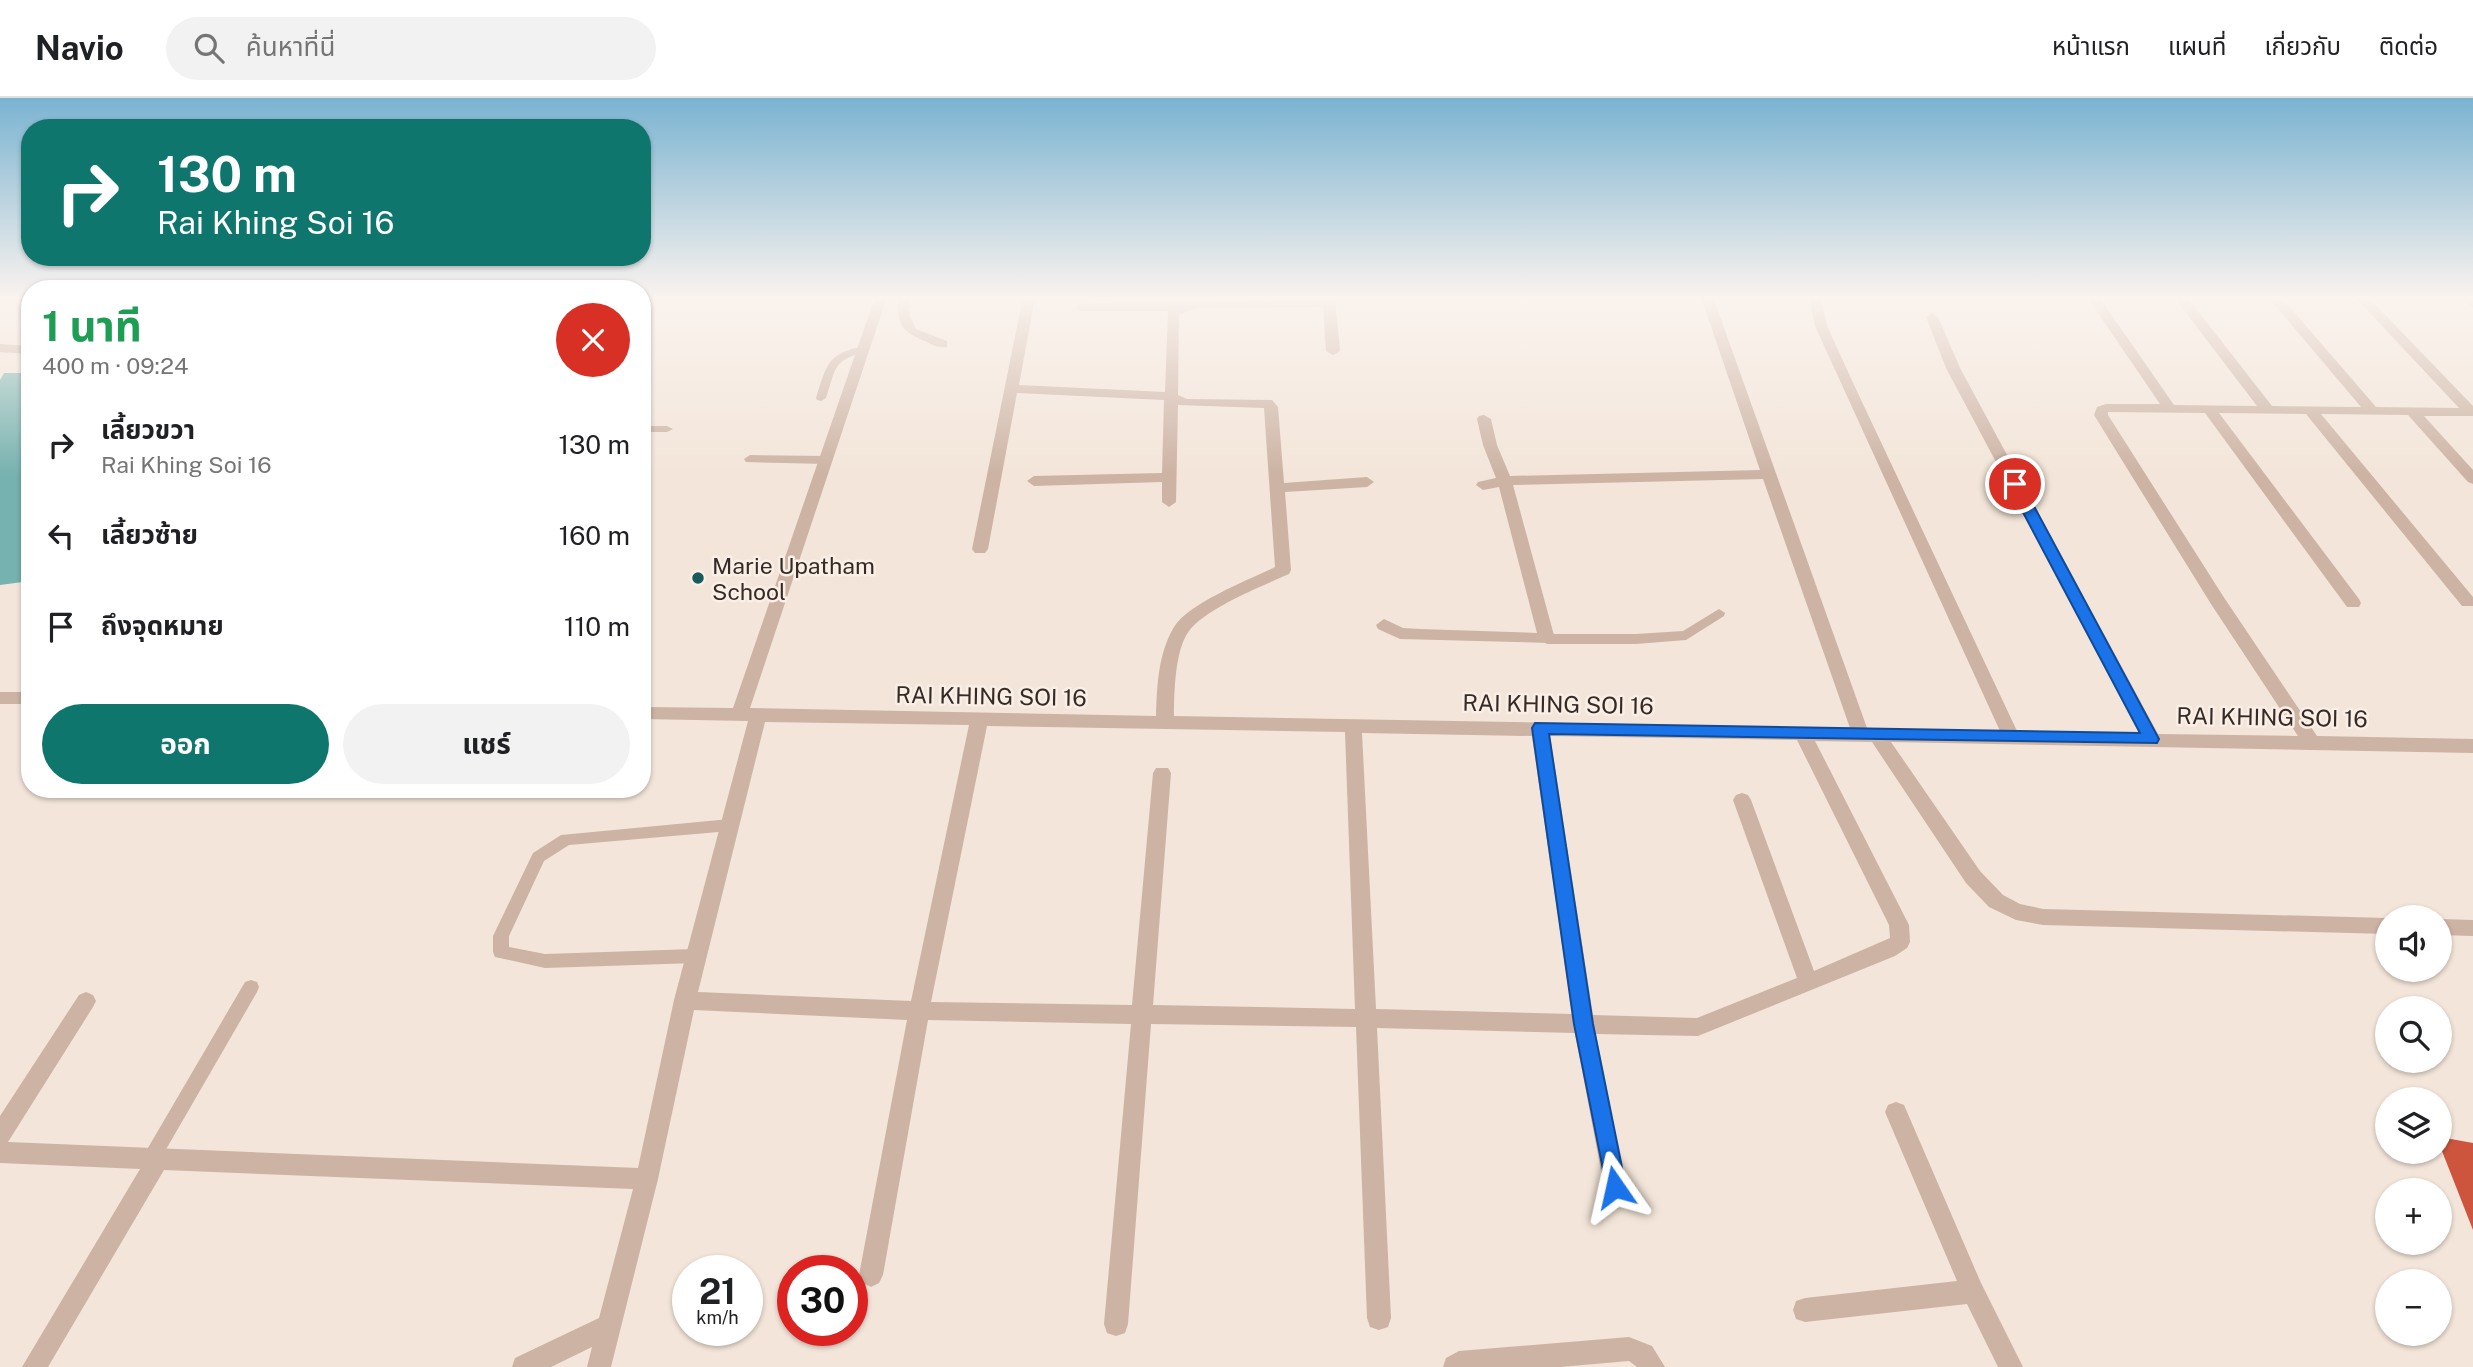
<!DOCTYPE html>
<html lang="th">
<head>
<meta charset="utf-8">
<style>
  body { margin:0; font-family:"Public Sans","Noto Sans Thai",sans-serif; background:#f2f2f2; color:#202124; height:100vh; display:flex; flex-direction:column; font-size:26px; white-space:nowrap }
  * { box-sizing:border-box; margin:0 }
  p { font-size:23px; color:#757577 }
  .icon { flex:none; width:38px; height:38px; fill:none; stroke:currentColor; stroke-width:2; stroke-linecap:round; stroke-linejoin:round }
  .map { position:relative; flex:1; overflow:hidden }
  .details { position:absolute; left:21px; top:182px; width:630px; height:518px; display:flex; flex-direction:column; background:#fff; border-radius:28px; box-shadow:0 2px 5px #0004 }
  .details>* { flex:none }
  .banner { position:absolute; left:21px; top:21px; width:630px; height:147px; border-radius:28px; box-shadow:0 2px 5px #0004; background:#0f766e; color:#fff; overflow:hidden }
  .controls { position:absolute; left:2375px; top:807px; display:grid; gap:14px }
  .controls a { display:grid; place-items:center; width:77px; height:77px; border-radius:50%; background:#fff; box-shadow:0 2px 5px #0004; font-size:35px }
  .speed { position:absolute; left:672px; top:1157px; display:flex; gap:14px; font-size:35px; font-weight:700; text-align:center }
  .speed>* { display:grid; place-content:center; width:91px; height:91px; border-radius:50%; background:#fff; box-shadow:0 2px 5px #0004; line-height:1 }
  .speed small { font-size:18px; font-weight:400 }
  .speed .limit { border:10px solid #d22; background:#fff; color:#111 }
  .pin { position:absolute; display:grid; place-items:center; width:60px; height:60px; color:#fff; margin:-30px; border:4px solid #fff; border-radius:50%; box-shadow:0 2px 7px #0007 }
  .me { position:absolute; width:77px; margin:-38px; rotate:349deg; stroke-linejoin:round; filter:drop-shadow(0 0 5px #0008) }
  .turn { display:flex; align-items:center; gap:24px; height:147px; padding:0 21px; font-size:32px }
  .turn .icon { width:91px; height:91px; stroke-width:2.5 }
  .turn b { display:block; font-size:49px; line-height:60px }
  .round { display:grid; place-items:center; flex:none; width:74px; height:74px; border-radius:37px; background:#f2f2f2 }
  .headline { display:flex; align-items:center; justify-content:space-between; height:119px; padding:0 21px }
  h1 { font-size:42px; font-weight:700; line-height:52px; color:#1e9e55 }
  .cta { display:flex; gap:14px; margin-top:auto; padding:14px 21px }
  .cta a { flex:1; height:80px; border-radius:42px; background:#0f766e; color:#fff; font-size:28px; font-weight:700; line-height:80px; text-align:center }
  .cta a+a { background:#f2f2f2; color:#202124 }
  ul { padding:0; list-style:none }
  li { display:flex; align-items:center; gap:21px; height:91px; padding:0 21px }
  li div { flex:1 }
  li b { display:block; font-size:26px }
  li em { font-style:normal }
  header { display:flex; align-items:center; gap:42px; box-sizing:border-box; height:98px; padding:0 35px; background:#fff; border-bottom:2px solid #e0e0e0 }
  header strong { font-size:33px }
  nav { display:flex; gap:38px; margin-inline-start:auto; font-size:24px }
  .search { width:490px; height:63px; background:#f2f2f2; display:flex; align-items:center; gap:18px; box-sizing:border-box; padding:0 24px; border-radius:38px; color:#757577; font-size:26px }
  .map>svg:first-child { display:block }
</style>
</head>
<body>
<header>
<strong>Navio</strong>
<div class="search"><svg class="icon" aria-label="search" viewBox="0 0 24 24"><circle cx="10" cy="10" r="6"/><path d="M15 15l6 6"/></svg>ค้นหาที่นี่</div>
<nav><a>หน้าแรก</a><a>แผนที่</a><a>เกี่ยวกับ</a><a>ติดต่อ</a></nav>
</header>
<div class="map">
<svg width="2473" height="1269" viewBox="0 0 2473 1269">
  <rect width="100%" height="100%" fill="#f3e5d9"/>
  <path fill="#76b2af" d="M4,275H30V483L0,487V282Z"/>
  <path fill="#cd553d" d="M2440,1039L2473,1045V1132L2440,1048Z"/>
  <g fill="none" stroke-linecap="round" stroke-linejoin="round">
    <g fill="#ccb3a4" fill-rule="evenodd">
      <path d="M863,249L868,252L867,254C833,261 836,270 826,300L821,303L817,302L816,300C826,269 827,254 863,249Z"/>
      <path d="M642,328H667L673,331L667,334H642Z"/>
      <path d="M750,357L826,358L832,362L826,366L746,364L744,361Z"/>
      <path d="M1719,511L1725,515L1724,518L1686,542L1636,546H1547L1540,541L1547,536H1636L1683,533Z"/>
      <path d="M730,721L735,723L737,727L735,731L730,733L569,747L544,763L509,838V849L545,856L695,851L701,853L703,858L701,863L695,865L545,870L495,859L493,854V838L533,755L561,737Z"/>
      <path d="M251,882L257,884L259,889L257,894L157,1067L151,1070L145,1067L142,1061L145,1055L245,884Z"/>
    </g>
    <g fill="#ccb3a4" fill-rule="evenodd">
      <path d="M875,199H887L750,610L1156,618C1157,588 1158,556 1174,529C1187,506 1250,481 1275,469L1264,310L1178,307L1176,404L1169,409L1162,404V384L1034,388L1027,383L1034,378L1162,375L1164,302L1017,295L988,451L985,455H975L972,451L1023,199H1035L1019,287L1165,294L1168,213H1081L1077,212V206L1335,199L1340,253L1333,257L1326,253L1323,209L1197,210L1179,216L1178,297L1187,301L1272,302L1278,309L1284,385L1367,379L1374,384L1367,389L1285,394L1291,472L1289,476C1262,488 1206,510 1189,533C1175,551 1174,595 1174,618L1850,630L1763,381L1513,387L1555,541L1553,545L1400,541L1378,531L1376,527L1384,521L1403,530L1420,531L1537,535L1499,389L1483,392L1476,387L1478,384L1496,380L1483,347L1477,321L1479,318L1484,317L1491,321L1497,347L1510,378L1760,372L1701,199H1713L1867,630L2000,633L1815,228L1809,199H1821L1827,228L1855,289L2017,633L2140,635L1946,270L1926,219L1932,215L1938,219L1960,270L2158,636L2298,638L2211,506L2094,317L2097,309L2106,306H2160L2087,199H2099L2174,307L2257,308L2174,199H2187L2272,308L2361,309L2268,199H2281L2376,309L2459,310L2355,199H2368L2473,308V318H2424L2473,372V386L2468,384L2408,317L2321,316L2473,499V508H2462L2306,316L2219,315L2359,501L2361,505L2359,509H2347L2205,315L2108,314V317L2223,498L2317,638L2473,641V655L1891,644L1980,773L2003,797L2020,806L2043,811L2387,820V836L2043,827L2016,822L1989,809L1966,785L1872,644L1815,643L1909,827L1910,844L1907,850L1895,858L1698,938L1596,936L1626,1089L1623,1097L1615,1100L1607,1097L1604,1089L1575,935L1377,930L1391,1220L1388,1229L1379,1232L1370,1229L1367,1220L1356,929L1151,926L1128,1226L1125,1235L1116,1238L1107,1235L1104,1226L1131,926L928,922L883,1177L879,1185L871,1189L863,1185L859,1177L907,922L694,912L658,1081L611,1269H587L592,1249L551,1269H512L515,1260L599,1220L633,1091L164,1072L48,1269H22L140,1071L0,1065V1018L79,897L86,894L93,897L96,903L93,909L8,1044L638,1070L674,902L748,623L642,621V609L733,610ZM765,624L969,627L911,903L698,894ZM987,628L1345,634L1355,911L1153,907L1171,675L1168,670H1156L1153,675L1132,907L931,904ZM1362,635L1532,638L1572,916L1376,911ZM1550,638L1797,642L1889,827L1890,840L1814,873L1751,702L1748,697L1742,695L1736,697L1733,702L1797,880L1697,920L1593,917Z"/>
      <path d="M897,199H909L910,219L916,231L947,243V249C938,250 932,247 925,243C900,233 898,226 897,199Z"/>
      <path d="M2459,199H2473V210Z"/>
      <path d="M0,246L30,248V256L0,254Z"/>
      <rect x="0" y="594" width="30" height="12"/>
      <path d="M2440,821L2473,822V838L2440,837Z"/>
      <path d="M1896,1004L1904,1007L1981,1185L2023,1269H1998L1967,1206L1805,1224L1796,1221L1793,1212L1796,1203L1805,1200L1957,1183L1885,1014L1888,1007Z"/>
      <path d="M1629,1239L1652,1248L1665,1269H1637L1629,1263L1560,1269H1443L1446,1260L1459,1253Z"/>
    </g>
  </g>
  <linearGradient id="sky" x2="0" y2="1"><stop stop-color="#7ab3d1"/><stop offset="0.53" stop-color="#faf3ee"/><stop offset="1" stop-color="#faf3ee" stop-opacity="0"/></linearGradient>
  <rect width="2473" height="377" fill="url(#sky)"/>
  <path fill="#1a73e8" stroke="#114b97" stroke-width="2" d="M2015,382L2022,386L2159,641L2157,645L1549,636L1593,926L1626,1089L1623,1097L1615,1099L1608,1097L1574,926L1532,630L1535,625L2140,635L2008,386Z"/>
  <circle fill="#1a5a5a" stroke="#faefe6" stroke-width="2.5" cx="698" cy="480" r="7"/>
  <g text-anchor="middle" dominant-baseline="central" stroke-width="5" stroke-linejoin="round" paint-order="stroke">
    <g font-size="23" fill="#372a26" stroke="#faefe6" text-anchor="start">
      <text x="712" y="467">Marie Upatham<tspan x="712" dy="26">School</tspan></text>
    </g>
    <g font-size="23" fill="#372a26" stroke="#faefe6">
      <text transform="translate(991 598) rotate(1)">RAI KHING SOI 16</text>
      <text transform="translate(1558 606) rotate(1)">RAI KHING SOI 16</text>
      <text transform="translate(2272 619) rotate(1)">RAI KHING SOI 16</text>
    </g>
  </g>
</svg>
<div class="controls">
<a><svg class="icon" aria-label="sound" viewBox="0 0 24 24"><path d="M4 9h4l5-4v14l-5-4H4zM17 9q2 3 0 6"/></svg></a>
<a><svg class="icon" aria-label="search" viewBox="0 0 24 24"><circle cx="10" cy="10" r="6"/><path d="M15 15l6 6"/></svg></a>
<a><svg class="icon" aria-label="layers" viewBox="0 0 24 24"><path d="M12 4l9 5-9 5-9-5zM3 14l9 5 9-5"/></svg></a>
<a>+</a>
<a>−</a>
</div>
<div class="speed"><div>21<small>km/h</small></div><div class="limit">30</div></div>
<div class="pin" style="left:2015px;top:386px;background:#d93025"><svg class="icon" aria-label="arrive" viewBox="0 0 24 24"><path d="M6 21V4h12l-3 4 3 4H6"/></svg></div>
<svg class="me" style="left:1615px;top:1089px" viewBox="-20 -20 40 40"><path d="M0-17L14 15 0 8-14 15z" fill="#1a73e8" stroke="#fff" stroke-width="4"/></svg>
<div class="banner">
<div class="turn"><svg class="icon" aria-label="right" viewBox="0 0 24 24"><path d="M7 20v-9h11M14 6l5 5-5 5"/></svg><div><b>130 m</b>Rai Khing Soi 16</div></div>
</div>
<section class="details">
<div class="headline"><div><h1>1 นาที</h1><p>400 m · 09:24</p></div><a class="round" style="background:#d93025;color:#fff"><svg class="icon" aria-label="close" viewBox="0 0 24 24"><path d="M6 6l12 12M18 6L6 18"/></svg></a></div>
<ul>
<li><svg class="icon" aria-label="right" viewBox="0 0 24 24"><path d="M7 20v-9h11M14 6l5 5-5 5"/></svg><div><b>เลี้ยวขวา</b><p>Rai Khing Soi 16</p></div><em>130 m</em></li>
<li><svg class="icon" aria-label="left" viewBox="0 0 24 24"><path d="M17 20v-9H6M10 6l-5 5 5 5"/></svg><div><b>เลี้ยวซ้าย</b></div><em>160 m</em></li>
<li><svg class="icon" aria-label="arrive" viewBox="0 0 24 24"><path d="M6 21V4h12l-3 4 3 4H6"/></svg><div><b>ถึงจุดหมาย</b></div><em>110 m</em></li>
</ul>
<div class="cta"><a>ออก</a><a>แชร์</a></div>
</section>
</div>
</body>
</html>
